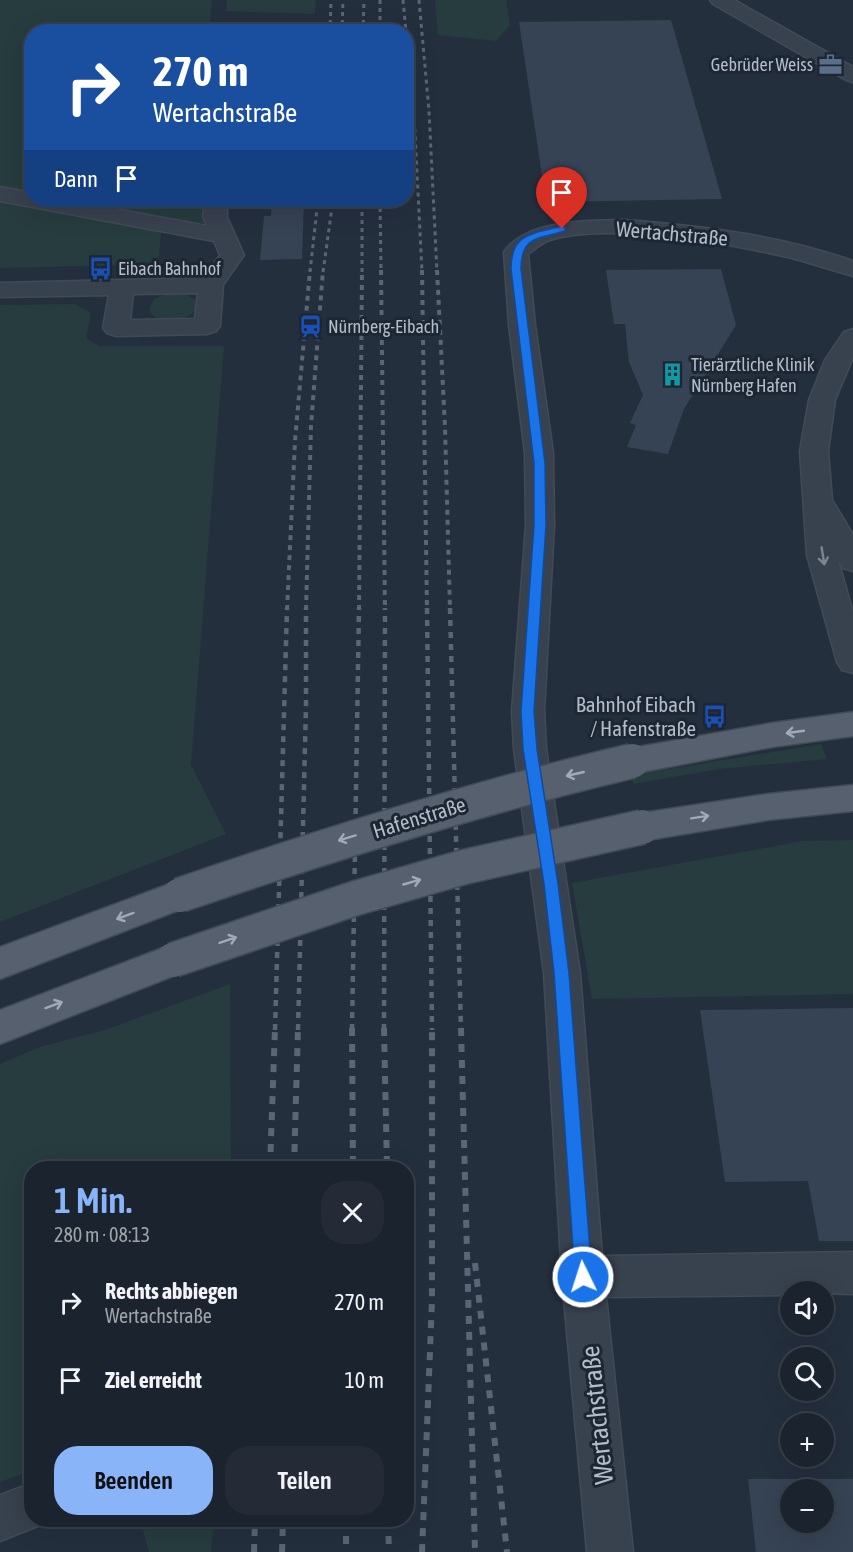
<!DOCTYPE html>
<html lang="de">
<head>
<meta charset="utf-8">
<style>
  body { margin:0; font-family:"Asap Condensed",sans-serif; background:#242b36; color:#f1f3f6; height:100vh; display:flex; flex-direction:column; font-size:22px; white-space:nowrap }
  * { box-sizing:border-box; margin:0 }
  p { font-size:20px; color:#a0a4aa }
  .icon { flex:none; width:33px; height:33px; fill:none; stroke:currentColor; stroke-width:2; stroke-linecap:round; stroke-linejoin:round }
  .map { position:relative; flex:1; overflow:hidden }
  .sheet { position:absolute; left:24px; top:1161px; width:390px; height:366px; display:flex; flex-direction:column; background:#1b232e; border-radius:24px; box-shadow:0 6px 24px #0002,0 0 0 2px #39404a }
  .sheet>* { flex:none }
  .guide { position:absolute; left:24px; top:24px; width:390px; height:183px; border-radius:24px; box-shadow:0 6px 24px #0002,0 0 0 2px #39404a; background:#1a4fa0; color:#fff; overflow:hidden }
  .fabs { position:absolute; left:780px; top:1281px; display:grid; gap:12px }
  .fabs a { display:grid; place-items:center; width:54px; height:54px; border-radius:50%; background:#1b232e; box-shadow:0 6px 24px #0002,0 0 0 2px #39404a; font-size:30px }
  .pin { position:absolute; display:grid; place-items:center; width:51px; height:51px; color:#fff; margin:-62px -26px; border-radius:50% 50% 50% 0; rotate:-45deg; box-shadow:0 0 6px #0007 }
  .pin .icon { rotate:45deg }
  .me { position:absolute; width:66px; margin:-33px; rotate:356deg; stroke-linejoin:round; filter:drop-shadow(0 0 4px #0008) }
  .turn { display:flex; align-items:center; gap:21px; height:126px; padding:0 30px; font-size:27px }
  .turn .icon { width:78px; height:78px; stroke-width:2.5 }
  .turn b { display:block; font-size:42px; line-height:51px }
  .then { display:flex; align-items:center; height:57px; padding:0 30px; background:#0003; gap:12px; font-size:22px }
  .round { display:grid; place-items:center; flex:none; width:63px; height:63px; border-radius:24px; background:#242b36 }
  .overview { display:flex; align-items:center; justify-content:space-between; height:102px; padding:0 30px }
  h1 { font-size:36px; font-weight:600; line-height:45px; color:#8ab4f8 }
  .action { display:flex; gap:12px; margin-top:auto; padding:12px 30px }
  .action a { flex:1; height:69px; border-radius:24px; background:#8ab4f8; color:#111; font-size:24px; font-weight:600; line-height:69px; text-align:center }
  .action a+a { background:#242b36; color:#f1f3f6 }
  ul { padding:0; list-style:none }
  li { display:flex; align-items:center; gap:18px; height:78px; padding:0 30px }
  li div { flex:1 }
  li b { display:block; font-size:22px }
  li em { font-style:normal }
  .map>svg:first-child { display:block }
</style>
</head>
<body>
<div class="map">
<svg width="853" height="1552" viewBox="0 0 853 1552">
  <rect width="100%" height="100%" fill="#242f3e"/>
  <g fill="#263c3f">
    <path d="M0,0H212L209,31L32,32V200H208L206,223L162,224L158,264L0,268Z"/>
    <path d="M227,0H316L315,14L226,11Z"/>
    <path d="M435,0H506L510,25L496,41L438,35Z"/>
    <path d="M177,292L186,294L197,301L195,311C183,322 158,326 149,310L154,299L169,293Z"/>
    <path d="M75,304L91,313L86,338L99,346H224L191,765L226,834L0,922V305Z"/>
    <path d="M821,744L827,759L719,769L633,784L632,775Z"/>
    <path d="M853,840V994L592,999L572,883L803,841Z"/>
    <path d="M230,984L231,1168H32L31,1462L30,1471L0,1482V1064L40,1047L108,1029Z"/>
    <path d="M140,1520H214L211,1552H149Z"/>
  </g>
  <g fill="#364354" fill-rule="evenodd">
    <path d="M671,20L722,199L546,202L519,22Z"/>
    <path d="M272,200H304L302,259L260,260L264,216H271Z"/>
    <path d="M721,269L736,325L684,409L668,454L627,447L636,425L630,423L643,395L629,362L625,324H614L606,270Z"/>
    <path d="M853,1008V1241H819L808,1181L725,1182L700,1010Z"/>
    <path d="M748,1479H853V1552H756ZM790,1490H824V1522H790Z"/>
  </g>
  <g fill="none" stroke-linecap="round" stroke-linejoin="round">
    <defs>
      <g id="minor">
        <path d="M710,0H734L853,67V82L846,80L713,4Z"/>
        <path d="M0,187L32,193V200H66L207,226L203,217L205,200H227V217L244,255L223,285L220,326L216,331L207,334L116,336L107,333L103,328L109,295L0,297V283L204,278L220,255L214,241L0,201ZM198,293L195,319L130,320L133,294Z"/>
        <path d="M624,220C701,226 779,235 853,261V276C829,270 807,261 783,256C726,243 600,221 547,241C540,244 534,250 528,254L535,325L553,453L554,525L544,711L546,749L580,973L602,1256L853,1252V1294L790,1292V1295L606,1297L633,1552H587L562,1277L544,973L514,749L512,711L526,525L525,453L509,325L504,252C527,219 588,221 624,220Z"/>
        <path d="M853,329V357L835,400L828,451L832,500L853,535V571L843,568L838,560L853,613V673L842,670L837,662L807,555L800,451L809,400L825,360L844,332Z"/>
        <path d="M32,1483V1520H49L48,1522L0,1541V1495Z"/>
      </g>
      <g id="major">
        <path d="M853,712V736L772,747L632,774L620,770L616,761L620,752L632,748L772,723Z"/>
        <path d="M853,785V811L768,820L642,841L630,837L625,827L630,817L642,813L768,794Z"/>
        <path d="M180,880L192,885L198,895L192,905L0,979V947Z"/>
        <path d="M173,944L186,949L191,960L186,971L0,1044V1010Z"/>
      </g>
    </defs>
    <use href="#minor" stroke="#414a57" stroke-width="3"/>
    <use href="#major" stroke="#414a57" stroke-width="3"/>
    <use href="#minor" fill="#38414e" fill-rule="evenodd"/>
    <use href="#major" fill="#56606e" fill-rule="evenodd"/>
    <g stroke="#5a6575" stroke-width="3" stroke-dasharray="4 4" stroke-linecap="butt">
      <path d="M380,0V32"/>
      <path d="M403,0L406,32"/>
      <path d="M419,0L429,111L437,272"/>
      <path d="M330,32L331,0"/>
      <path d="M342,32L343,0"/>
      <path d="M363,32L364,0"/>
      <path d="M406,33L414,112L422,272"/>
      <path d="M380,200L381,272"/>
      <path d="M310,272L318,200"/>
      <path d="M323,272L333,200"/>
      <path d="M362,272V200"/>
    </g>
    <g stroke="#5a6575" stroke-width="4" stroke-dasharray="5 5" stroke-linecap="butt">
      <path d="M381,270L385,610"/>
      <path d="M422,270L427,610"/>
      <path d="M437,270L445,427L450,610"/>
      <path d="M287,610L295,441L310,270"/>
      <path d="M306,610L311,426L323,270"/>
      <path d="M359,610L362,270"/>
    </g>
    <g stroke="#5a6575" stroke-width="4.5" stroke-dasharray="6 6" stroke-linecap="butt">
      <path d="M427,608L432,1030"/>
      <path d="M450,608L461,1030"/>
      <path d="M275,1030L287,608"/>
      <path d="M298,1030L306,705V608"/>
      <path d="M352,1030L359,608"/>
      <path d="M384,1030L385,608"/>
    </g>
    <g stroke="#5a6575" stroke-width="6" stroke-dasharray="8 8" stroke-linecap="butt">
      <path d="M352,1028L353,1168"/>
      <path d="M384,1028L387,1168"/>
      <path d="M461,1028L475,1552"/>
      <path d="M270,1168L275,1028"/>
      <path d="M294,1168L298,1028"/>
      <path d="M475,1263L507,1552"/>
      <path d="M346,1520V1552"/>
      <path d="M388,1520L389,1552"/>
      <path d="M254,1552L255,1520"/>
      <path d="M282,1552L283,1520"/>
      <path d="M422,1552L432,1301V1028"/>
    </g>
    <defs>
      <g id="major-bridge">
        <path d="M180,895C329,844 479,797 632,761"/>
        <path d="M173,960L356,898L464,867L642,827"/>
      </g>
    </defs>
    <use href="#major-bridge" stroke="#414a57" stroke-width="37" stroke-linecap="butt"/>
    <use href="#major-bridge" stroke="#56606e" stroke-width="34"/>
  </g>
  <defs><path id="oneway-shaft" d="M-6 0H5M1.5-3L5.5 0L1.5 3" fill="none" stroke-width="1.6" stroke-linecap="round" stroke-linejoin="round" transform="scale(1.5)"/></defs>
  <use stroke="#7c8592" href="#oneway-shaft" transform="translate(823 556) rotate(81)"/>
  <g stroke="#a1aab7">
    <use href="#oneway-shaft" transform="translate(795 732) rotate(172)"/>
    <use href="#oneway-shaft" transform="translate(575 774) rotate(167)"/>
    <use href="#oneway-shaft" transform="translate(700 817) rotate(-9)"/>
    <use href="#oneway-shaft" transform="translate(347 838) rotate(163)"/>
    <use href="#oneway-shaft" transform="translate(412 882) rotate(-16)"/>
    <use href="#oneway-shaft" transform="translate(125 916) rotate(160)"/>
    <use href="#oneway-shaft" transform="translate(228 940) rotate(-19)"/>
    <use href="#oneway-shaft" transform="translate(54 1005) rotate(-21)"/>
  </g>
  <path fill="#1a73e8" stroke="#114b97" stroke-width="1.5" d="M562,226L565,227V231C538,239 521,236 521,269L545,463L546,525L534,711L537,749L558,884L569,973L592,1277L589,1283L583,1286L577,1283L575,1277L554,973L544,884L523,749L521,711L534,525V463L511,269C511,233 532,234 562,226Z"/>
  <defs>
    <symbol id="office-bare" viewBox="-9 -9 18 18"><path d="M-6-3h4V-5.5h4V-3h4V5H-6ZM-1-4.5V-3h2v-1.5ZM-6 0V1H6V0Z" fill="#5c6f8a" stroke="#1d2633" stroke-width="2.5" paint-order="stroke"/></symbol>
    <symbol id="bus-bare" viewBox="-9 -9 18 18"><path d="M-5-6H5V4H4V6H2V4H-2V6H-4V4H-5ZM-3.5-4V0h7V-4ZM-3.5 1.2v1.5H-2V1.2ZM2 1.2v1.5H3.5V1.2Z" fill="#1a4fb4" stroke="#1d2633" stroke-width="2.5" paint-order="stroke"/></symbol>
    <symbol id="station-bare" viewBox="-9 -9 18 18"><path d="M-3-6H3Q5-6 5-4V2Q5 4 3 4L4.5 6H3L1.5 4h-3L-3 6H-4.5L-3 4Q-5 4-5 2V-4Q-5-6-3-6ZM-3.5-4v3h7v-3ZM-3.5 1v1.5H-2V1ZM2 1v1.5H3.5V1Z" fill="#1a4fb4" stroke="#1d2633" stroke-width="2.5" paint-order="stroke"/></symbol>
    <symbol id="building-bare" viewBox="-9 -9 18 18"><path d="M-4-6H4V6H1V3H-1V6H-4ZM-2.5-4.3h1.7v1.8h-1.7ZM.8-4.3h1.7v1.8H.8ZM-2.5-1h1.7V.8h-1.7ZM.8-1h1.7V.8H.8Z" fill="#0f9aa8" stroke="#1d2633" stroke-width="2.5" paint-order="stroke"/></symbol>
  </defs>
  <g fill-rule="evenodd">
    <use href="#office-bare" x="814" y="48" width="33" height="33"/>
    <use href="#bus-bare" x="84" y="252" width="33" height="33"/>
    <use href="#station-bare" x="294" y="310" width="33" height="33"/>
    <use href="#building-bare" x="656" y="358" width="33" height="33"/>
    <use href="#bus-bare" x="698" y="700" width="33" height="33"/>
  </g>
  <g text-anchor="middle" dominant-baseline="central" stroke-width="6" stroke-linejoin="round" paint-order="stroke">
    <g font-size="18" fill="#b4bcc9" stroke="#1d2633" text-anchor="start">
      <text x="813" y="64" text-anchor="end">Gebrüder Weiss</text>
      <text x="118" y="268">Eibach Bahnhof</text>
      <text x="328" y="326">Nürnberg-Eibach</text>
      <text x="691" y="364">Tierärztliche Klinik<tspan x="691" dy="21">Nürnberg Hafen</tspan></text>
    </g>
    <g font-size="21" fill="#b4bcc9" stroke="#1d2633">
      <text transform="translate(672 233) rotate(5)">Wertachstraße</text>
      <text transform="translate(419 817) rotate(-17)">Hafenstraße</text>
    </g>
    <g font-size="21" fill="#b4bcc9" stroke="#1d2633" text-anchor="end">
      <text x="696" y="704">Bahnhof Eibach<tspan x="696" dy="24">/ Hafenstraße</tspan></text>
    </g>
    <g font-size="26" fill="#b4bcc9" stroke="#1d2633">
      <text transform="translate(597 1415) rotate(-96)">Wertachstraße</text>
    </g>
  </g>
</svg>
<div class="fabs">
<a><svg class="icon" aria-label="sound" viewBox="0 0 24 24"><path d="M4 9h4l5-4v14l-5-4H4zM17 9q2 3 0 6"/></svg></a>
<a><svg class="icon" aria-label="search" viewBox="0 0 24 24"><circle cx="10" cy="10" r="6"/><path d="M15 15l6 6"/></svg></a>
<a>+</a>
<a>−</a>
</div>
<div class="pin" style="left:562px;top:229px;background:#d93025"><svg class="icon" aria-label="arrive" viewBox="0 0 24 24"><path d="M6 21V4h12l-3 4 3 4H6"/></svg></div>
<svg class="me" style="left:583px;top:1277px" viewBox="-20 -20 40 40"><circle r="17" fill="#1a73e8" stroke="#fff" stroke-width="3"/><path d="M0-11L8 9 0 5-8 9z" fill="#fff"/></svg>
<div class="guide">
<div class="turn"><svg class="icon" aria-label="right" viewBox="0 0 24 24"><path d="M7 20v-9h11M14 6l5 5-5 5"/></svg><div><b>270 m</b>Wertachstraße</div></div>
<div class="then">Dann<svg class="icon" aria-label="arrive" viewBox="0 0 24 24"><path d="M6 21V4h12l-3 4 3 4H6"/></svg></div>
</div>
<section class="sheet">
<div class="overview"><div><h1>1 Min.</h1><p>280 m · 08:13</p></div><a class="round"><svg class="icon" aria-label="close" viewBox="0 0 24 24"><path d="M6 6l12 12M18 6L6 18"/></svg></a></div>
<ul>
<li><svg class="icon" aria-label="right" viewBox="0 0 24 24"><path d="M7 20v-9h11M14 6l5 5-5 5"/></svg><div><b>Rechts abbiegen</b><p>Wertachstraße</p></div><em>270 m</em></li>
<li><svg class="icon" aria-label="arrive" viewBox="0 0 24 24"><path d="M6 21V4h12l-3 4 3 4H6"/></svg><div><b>Ziel erreicht</b></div><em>10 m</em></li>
</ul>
<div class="action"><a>Beenden</a><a>Teilen</a></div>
</section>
</div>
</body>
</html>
